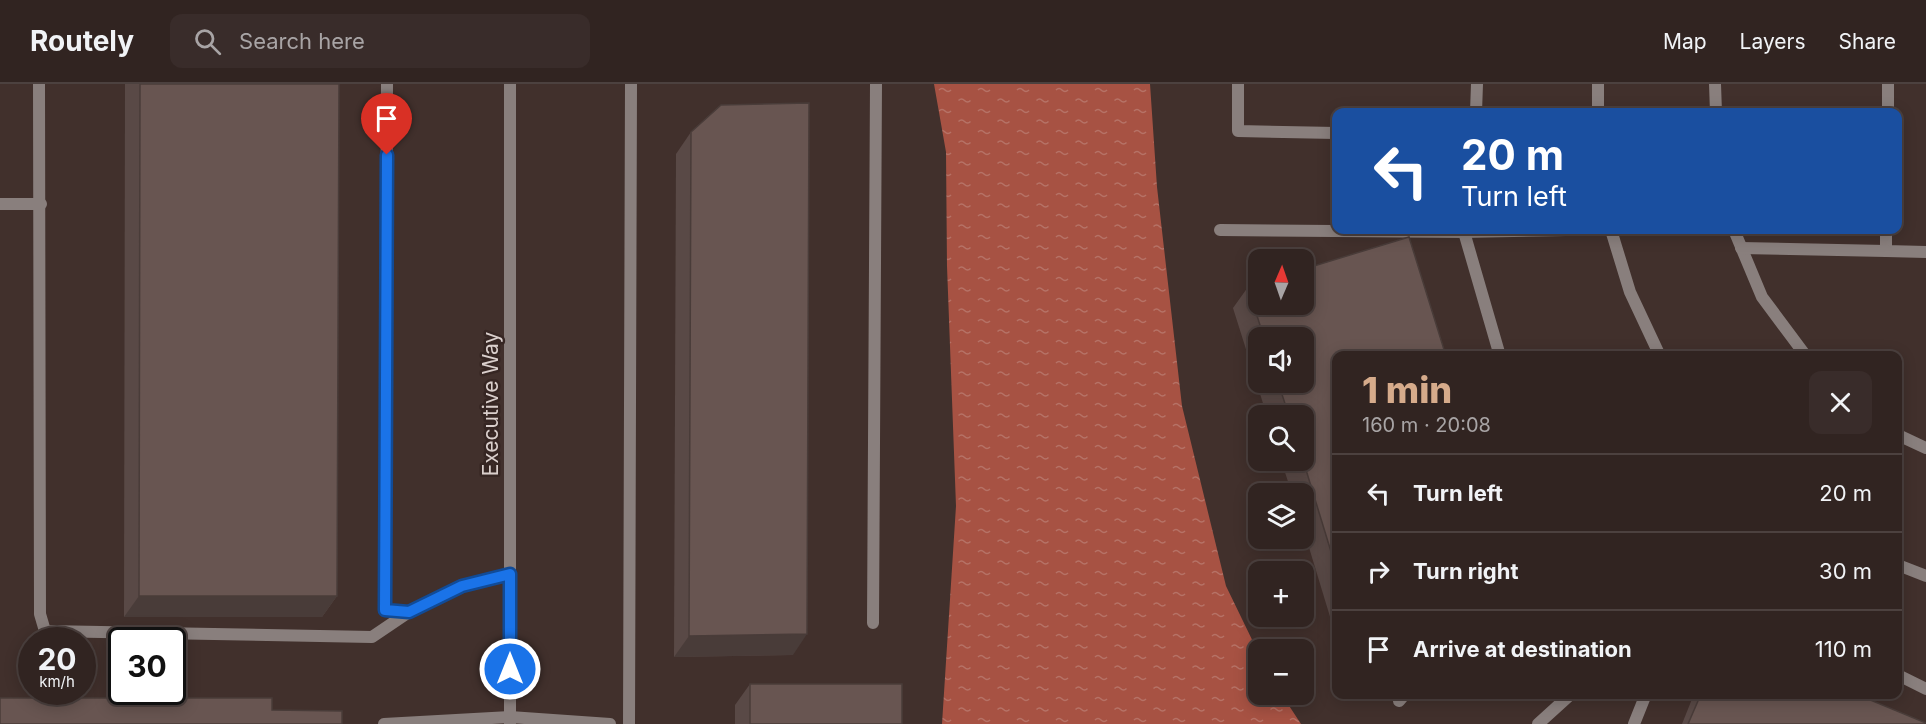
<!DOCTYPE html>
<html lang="en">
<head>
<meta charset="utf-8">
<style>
  body { margin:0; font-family:Inter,sans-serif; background:#392c2a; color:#f1f3f6; height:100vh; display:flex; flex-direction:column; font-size:22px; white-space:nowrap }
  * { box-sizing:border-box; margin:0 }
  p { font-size:20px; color:#a8a4a5 }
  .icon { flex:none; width:33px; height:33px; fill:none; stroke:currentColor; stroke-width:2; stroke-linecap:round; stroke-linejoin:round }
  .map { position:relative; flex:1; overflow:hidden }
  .panel { position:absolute; left:1332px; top:267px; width:570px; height:348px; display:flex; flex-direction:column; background:#312421; border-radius:12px; box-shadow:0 3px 15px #0003,0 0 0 2px #4c413f }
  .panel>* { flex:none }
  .hud { position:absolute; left:1332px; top:24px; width:570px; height:126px; border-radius:12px; box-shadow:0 3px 15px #0003,0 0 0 2px #4c413f; background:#1a4fa0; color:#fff; overflow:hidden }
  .needle { width:39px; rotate:2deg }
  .fabs { position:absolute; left:1248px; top:165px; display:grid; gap:12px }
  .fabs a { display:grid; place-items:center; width:66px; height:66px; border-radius:12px; background:#312421; box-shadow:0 3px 15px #0003,0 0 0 2px #4c413f; font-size:30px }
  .speed { position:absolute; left:18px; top:543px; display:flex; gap:12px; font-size:30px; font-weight:700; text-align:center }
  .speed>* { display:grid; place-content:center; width:78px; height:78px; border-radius:50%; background:#312421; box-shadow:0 3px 15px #0003,0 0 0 2px #4c413f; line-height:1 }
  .speed small { font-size:15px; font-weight:400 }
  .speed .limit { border:3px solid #111; border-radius:9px; background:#fff; color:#111 }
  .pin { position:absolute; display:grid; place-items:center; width:51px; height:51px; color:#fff; margin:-62px -26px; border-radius:50% 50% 50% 0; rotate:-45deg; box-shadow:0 0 6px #0007 }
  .pin .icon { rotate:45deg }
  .me { position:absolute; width:66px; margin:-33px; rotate:0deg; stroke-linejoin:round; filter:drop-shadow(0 0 4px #0008) }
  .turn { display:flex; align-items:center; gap:21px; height:126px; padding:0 30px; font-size:27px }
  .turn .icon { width:78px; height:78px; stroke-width:2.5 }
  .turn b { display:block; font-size:42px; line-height:51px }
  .round { display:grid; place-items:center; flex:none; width:63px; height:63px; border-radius:12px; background:#392c2a }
  .head { display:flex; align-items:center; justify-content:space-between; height:102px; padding:0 30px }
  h1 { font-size:36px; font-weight:800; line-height:45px; color:#d6ab8b }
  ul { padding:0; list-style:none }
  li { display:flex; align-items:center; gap:18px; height:78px; padding:0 30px; border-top:2px solid #4c413f }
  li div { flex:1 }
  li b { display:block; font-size:22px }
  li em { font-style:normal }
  header { display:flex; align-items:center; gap:36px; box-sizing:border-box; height:84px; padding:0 30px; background:#312421; border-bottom:2px solid #4c413f }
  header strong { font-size:28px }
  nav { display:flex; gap:33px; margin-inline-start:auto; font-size:21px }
  .search { width:420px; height:54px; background:#392c2a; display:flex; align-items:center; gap:15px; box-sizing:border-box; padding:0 21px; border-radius:12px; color:#a8a4a5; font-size:22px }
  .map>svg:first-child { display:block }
</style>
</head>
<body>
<header>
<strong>Routely</strong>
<div class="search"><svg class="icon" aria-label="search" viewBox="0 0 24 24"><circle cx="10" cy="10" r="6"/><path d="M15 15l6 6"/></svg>Search here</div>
<nav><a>Map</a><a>Layers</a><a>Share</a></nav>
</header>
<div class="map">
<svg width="1926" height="640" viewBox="0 0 1926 640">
  <defs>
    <pattern id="water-ripples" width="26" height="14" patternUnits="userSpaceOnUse" patternTransform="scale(1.5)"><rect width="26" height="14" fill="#a75243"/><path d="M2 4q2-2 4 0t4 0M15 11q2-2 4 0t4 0" fill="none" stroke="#b67266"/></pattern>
  </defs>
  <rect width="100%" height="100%" fill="#41302c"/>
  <path fill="url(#water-ripples)" d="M934,0H1150L1157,103L1182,322L1226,502L1258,568V610L1282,611L1301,640H942L956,422L947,182L946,68Z"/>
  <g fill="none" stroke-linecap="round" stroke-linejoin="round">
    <g stroke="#897f7d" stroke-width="12">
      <path d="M39,0L40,530L45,547L372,553L409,528"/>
      <path d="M387,0L385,526L409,528L462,502L510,490"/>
      <path d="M1238,0V47L1336,49"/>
      <path d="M1715,0L1716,28"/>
      <path d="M1476,28L1477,0"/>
      <path d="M1888,28V0"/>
      <path d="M0,120H41"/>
      <path d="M1220,146L1464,148L1566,146"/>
      <path d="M1734,146L1762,213L1806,272"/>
      <path d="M1886,146V167L1926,168"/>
      <path d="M1464,148L1500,272"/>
      <path d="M1741,164L1886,167"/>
      <path d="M1898,351L1926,364"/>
      <path d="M873,539L876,0"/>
      <path d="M1898,591L1926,605"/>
      <path d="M1399,617L1405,610"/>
      <path d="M384,640L510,633L610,640"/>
      <path d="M629,640L631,0"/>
      <path d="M1538,640L1571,610"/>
      <path d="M1634,640L1646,610"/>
    </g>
    <g stroke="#897f7d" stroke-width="12">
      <path d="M1598,0V28"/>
      <path d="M1611,146L1630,208L1660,272"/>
      <path d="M1898,481L1926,492"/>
      <path d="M510,640V0"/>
    </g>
  </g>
  <g fill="#594946" fill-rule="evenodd">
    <path d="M125,0H339L337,512L322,533H124Z"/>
    <path d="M691,48L793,571L674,573L676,70Z"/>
    <path d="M1248,203L1336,272V534L1331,536L1304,447V410H1292L1281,376H1304V332H1267L1233,224ZM1258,254H1304V298H1258Z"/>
    <path d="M750,600L902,640H735V621Z"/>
    <path d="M1694,610H1856L1926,640H1682Z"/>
  </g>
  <g fill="#493c39">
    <path d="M139,512H337L322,533H124Z"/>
    <path d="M1336,528V534L1331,536Z"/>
    <path d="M807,550L793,571L674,573L689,552Z"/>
  </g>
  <g fill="#685551" stroke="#493c39" stroke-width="1.5">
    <path d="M140,0H339L337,512H139Z"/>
    <path d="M809,19L807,550L689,552L691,48L721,21Z"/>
    <path d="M1409,153L1446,272H1336V484L1303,376H1304V332H1289L1278,298H1304V254H1264L1248,203L1258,199V220H1304V185Z"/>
    <rect x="750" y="600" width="152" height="40"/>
    <path d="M1701,610H1856L1926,639V640H1688Z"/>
    <path d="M0,614H272V626L342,627V640H0Z"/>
  </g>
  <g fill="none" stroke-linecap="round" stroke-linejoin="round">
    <defs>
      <path id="route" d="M387,71L385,526L409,528L462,502L510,490V585"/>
    </defs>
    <use href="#route" stroke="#114b97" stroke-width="15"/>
    <use href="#route" stroke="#1a73e8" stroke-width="10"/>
  </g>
  <g text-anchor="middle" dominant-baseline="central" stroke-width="5" stroke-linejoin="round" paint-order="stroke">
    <g font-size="21" fill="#dacfcc" stroke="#362623">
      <text transform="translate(490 320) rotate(-90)">Executive Way</text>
    </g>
  </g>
</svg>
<div class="fabs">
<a><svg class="needle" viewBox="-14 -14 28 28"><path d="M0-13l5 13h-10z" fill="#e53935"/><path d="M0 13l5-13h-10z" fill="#a8a4a5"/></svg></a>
<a><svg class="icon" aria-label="sound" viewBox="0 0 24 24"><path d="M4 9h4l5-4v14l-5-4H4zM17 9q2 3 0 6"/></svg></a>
<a><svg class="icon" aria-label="search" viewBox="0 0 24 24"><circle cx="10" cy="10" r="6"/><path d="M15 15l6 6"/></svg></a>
<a><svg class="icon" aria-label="layers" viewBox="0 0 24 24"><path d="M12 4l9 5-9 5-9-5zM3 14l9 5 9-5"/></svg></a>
<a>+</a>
<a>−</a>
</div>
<div class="speed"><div>20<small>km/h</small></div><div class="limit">30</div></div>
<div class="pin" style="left:387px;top:71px;background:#d93025"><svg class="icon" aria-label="arrive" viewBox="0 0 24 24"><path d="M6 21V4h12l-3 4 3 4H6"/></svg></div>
<svg class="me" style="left:510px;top:585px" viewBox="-20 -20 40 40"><circle r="17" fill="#1a73e8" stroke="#fff" stroke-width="3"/><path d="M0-11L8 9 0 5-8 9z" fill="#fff"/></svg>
<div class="hud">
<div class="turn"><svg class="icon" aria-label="left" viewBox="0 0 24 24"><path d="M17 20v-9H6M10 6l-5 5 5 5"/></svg><div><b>20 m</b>Turn left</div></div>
</div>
<section class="panel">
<div class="head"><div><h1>1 min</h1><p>160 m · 20:08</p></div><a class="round"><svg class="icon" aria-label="close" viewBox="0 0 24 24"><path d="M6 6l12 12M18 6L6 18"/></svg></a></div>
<ul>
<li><svg class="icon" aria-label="left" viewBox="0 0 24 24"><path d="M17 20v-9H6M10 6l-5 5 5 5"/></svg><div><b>Turn left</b></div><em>20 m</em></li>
<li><svg class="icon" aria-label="right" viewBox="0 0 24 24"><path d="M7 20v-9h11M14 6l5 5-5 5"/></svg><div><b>Turn right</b></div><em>30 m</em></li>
<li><svg class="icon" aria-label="arrive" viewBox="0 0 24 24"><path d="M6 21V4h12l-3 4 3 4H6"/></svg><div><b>Arrive at destination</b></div><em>110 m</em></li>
</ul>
</section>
</div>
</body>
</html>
